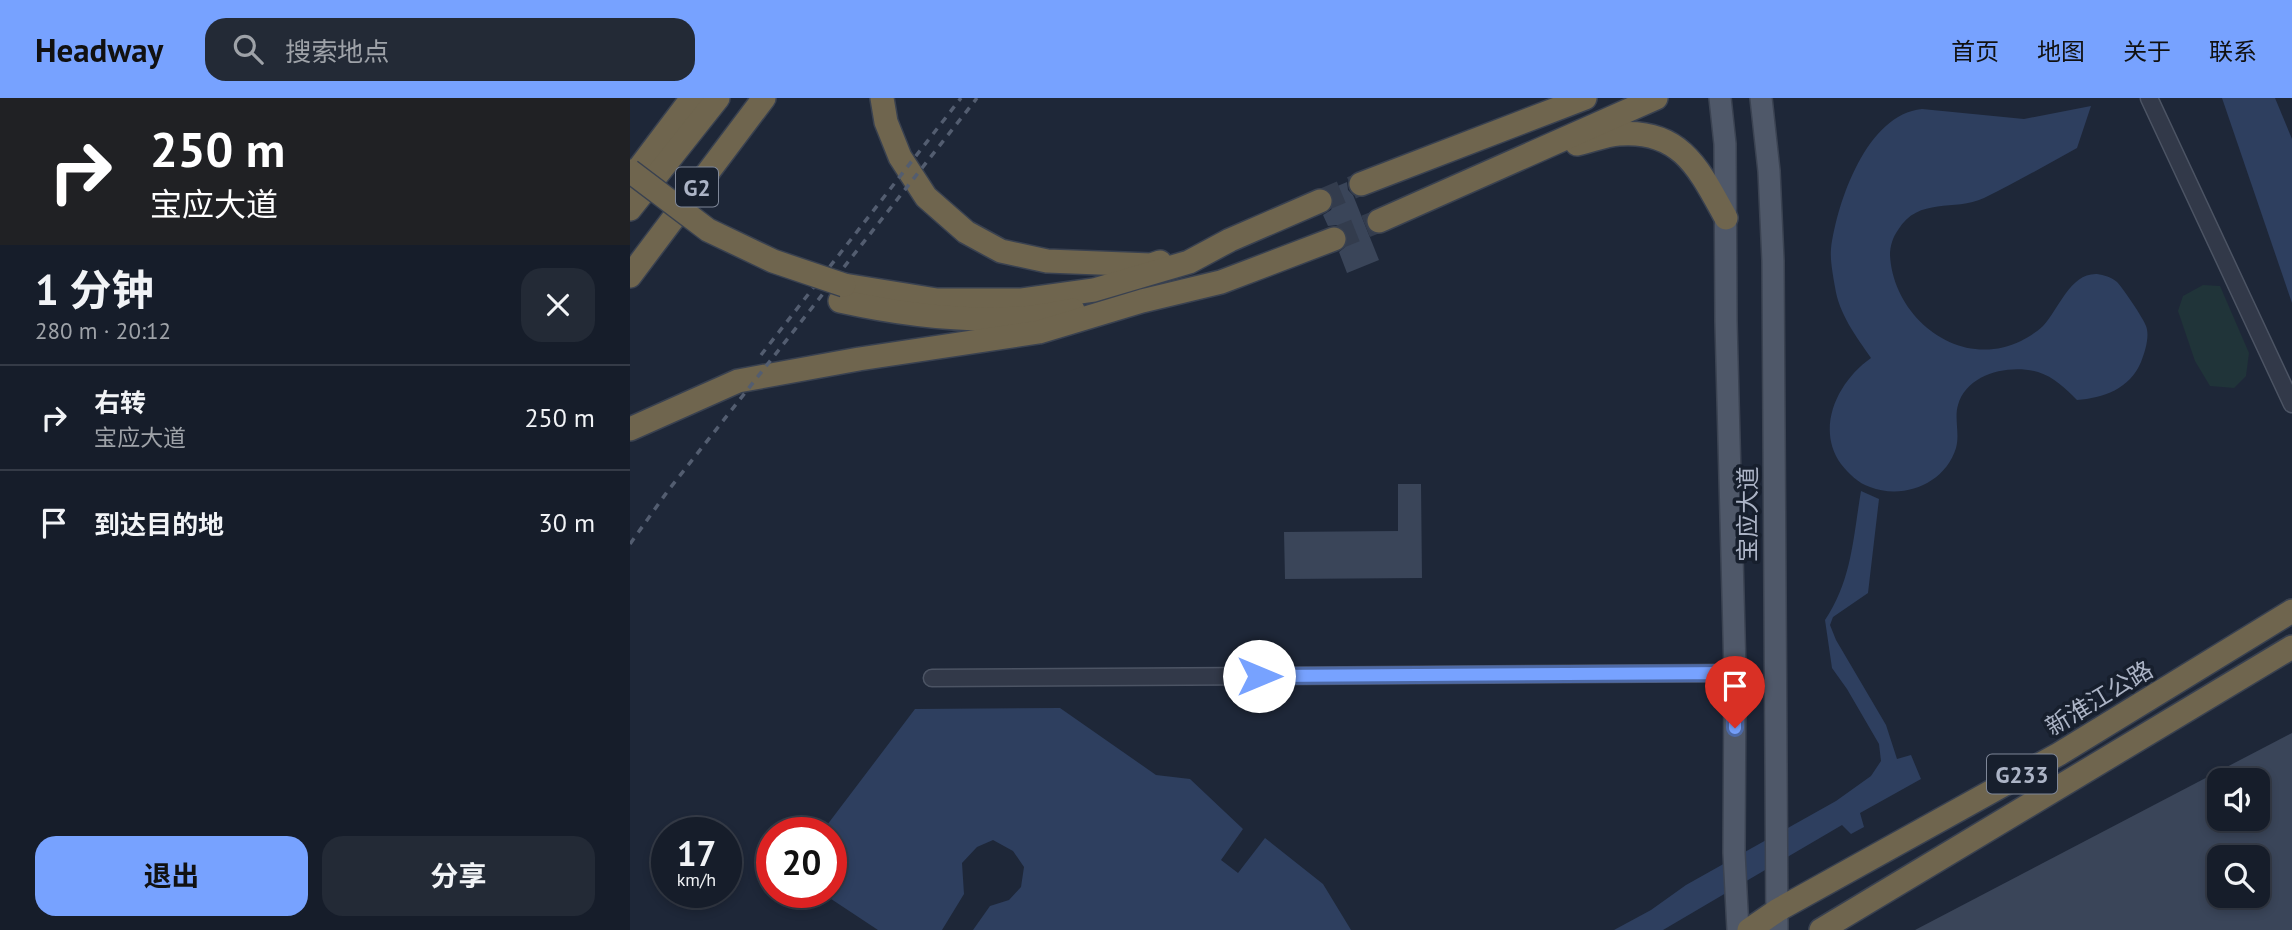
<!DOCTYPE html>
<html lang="zh">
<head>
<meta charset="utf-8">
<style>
  body { margin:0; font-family:"PT Sans","Noto Sans SC",sans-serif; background:#232a36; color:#f1f3f6; height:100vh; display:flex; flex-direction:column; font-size:26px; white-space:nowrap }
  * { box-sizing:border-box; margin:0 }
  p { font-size:23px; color:#9ea2a8 }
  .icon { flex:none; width:38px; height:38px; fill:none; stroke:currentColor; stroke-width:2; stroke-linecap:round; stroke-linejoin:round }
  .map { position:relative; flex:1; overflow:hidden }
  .side { display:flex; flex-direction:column; background:#161d2a; width:630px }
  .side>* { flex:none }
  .banner { background:#202124; color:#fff; overflow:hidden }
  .tools { position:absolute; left:1577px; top:670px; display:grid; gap:14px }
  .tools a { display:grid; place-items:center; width:63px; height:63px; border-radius:14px; background:#161d2a; box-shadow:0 4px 10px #0003,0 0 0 2px #353b47; font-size:35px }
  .speed { position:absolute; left:21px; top:719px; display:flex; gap:14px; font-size:35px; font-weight:700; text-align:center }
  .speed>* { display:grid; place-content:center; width:91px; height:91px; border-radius:50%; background:#161d2a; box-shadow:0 4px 10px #0003,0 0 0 2px #353b47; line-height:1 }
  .speed small { font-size:18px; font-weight:400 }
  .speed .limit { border:10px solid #d22; background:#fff; color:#111 }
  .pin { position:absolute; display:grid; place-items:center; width:60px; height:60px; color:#fff; margin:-72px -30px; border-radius:50% 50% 50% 0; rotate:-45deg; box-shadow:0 0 7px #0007 }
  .pin .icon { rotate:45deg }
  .me { position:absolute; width:77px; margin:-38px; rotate:90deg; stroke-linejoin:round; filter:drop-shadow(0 0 5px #0008) }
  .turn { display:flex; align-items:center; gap:24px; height:147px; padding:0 35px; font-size:32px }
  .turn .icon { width:91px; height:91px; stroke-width:2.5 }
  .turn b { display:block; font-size:49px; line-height:60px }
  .round { display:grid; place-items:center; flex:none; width:74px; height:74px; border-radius:21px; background:#232a36 }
  .summary { display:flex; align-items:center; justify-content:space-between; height:119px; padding:0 35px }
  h1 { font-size:42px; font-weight:700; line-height:52px }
  .action { display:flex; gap:14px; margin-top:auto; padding:14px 35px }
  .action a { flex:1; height:80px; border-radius:21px; background:#77a2ff; color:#111; font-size:28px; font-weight:700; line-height:80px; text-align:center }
  .action a+a { background:#232a36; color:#f1f3f6 }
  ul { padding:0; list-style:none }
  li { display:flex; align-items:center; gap:21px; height:105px; padding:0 35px; border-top:2px solid #353b47 }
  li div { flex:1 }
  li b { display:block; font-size:26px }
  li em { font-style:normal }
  header { display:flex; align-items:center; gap:42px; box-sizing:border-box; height:98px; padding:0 35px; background:#77a2ff; color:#111 }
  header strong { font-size:33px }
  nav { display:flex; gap:38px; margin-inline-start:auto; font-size:24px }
  .search { width:490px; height:63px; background:#232a36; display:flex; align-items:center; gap:18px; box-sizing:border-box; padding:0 24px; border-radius:21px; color:#9ea2a8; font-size:26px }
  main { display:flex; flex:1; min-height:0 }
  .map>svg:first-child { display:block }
</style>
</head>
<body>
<header>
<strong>Headway</strong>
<div class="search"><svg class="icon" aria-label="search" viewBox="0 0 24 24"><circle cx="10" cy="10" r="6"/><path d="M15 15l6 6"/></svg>搜索地点</div>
<nav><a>首页</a><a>地图</a><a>关于</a><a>联系</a></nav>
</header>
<main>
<section class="side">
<div class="banner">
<div class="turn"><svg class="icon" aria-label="right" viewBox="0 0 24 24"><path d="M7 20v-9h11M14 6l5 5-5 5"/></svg><div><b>250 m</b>宝应大道</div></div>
</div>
<div class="summary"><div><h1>1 分钟</h1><p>280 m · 20:12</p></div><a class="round"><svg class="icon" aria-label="close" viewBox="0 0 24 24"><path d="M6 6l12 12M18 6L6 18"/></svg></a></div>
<ul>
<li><svg class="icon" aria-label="right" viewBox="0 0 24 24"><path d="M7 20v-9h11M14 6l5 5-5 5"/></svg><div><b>右转</b><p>宝应大道</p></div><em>250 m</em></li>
<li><svg class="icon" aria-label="arrive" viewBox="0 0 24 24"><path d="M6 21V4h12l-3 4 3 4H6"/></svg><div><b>到达目的地</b></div><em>30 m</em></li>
</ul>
<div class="action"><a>退出</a><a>分享</a></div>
</section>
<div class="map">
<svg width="1662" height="832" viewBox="0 0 1662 832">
  <rect width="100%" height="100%" fill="#1e2738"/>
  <path fill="#203439" d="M1573,187L1590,188L1619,255L1616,278L1604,290L1580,288L1565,263L1548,213L1553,198Z"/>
  <g fill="#2e3f5f">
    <path d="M1592,0H1645L1662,41V205Z"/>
    <path d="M1461,8L1447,50C1416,67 1385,85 1354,100C1324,114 1289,98 1268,132C1263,139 1260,148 1260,157C1263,220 1330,273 1391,243C1398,239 1407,234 1413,228C1429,211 1440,175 1467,176C1474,177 1481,179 1487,184C1492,189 1514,221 1516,228C1520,238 1515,254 1511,264C1500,291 1473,300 1447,302C1435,290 1424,279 1408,274C1380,266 1337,275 1328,307C1324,320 1330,336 1326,350C1315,386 1273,402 1240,389C1228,385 1219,376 1211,366C1185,330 1208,283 1241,260C1226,238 1209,216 1205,189C1203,177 1200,162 1201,151C1207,104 1237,16 1292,11L1394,21Z"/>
    <path d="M1231,393L1249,401L1238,495L1203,519L1200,527L1206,542L1256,627L1267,661L1281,657L1291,681L1230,715L1234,729L1221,736L1212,727L1033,832H984L1021,812L1056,787L1206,703L1241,678L1251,663L1249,646L1217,591L1202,570L1195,522C1222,482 1223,440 1231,393Z"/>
    <path d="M430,610L526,677L560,681L613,731L591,762L608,775L635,740L693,786L721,832H343L360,808L379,802L391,789L394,769L383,753L363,742L347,749L332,765L334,796L312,832H248L192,795L201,794V735H191L285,611Z"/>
  </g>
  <g fill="#3a4559" fill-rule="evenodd">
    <path d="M717,84L718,92L723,97L749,162L717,175L709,154L714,150L718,144L717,135L707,127L698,128L693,117L701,112L704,105L703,98L698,92Z"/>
    <path d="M768,386H791L792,480L655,481L654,434L768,433Z"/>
    <path d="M1662,635V832H1285L1589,673ZM1589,682H1628V721H1589ZM1589,760H1628V798H1589Z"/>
  </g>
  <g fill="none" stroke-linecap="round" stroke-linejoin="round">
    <g stroke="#333c4d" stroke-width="23" stroke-dasharray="23 11" stroke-linecap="butt">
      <path d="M690,103L731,86"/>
      <path d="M704,141L749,123"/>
    </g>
    <defs>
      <g id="minor">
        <path d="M1519,0L1662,306"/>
        <path d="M302,580L1105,575"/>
      </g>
      <g id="major">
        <path d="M1090,0L1095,46L1096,224L1105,575L1104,755L1108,832"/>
        <path d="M1131,0L1139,73L1143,163L1147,832"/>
      </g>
      <g id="highway">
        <path d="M252,0L256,24L270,59L296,99L336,134L371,153L417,163L521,167L530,164"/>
        <path d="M947,46C961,43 975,37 989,36C1052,31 1070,73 1096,120"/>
        <path d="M0,82L62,0"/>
        <path d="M731,86L955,0"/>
        <path d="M0,111L88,0"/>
        <path d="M749,123L1026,0"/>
        <path d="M0,178L134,0"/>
        <path d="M214,187L307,202H392L464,192L559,164L600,142L690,103"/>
        <path d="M210,203C269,216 329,224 389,220C407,219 426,215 443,212"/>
        <path d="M0,331L108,283L229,261L409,234L512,203L591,184L704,141"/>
        <path d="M1119,832L1148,812L1429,656L1662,513"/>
        <path d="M1191,832L1662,549"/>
      </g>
    </defs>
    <use href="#minor" stroke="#4c5464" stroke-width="19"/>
    <use href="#major" stroke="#3b4352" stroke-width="24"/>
    <use href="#highway" stroke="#394150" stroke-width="26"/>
    <use href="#minor" stroke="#323949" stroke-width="16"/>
    <use href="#major" stroke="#4f5869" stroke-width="21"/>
    <use href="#highway" stroke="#6f654e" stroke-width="23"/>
    <g stroke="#535d70" stroke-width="3.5" stroke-dasharray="7 7" stroke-linecap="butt">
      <path d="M131,257L331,0"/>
      <path d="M0,446L37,394L347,0"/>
    </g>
    <defs>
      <path id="highway-bridge" d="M0,73L78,132L143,163L214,187"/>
    </defs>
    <use href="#highway-bridge" stroke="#394150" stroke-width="26" stroke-linecap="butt"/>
    <use href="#highway-bridge" stroke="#6f654e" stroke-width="23"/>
  </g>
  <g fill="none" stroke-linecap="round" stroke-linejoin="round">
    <defs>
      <path id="route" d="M629,578L1105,575V630"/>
    </defs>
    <use href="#route" stroke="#4d69a6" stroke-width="18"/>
    <use href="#route" stroke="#77a2ff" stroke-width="12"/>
  </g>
  <g text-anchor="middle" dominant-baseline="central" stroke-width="7" stroke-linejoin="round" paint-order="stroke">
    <g fill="#171f2d" stroke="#7f8798" stroke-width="2">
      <rect x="46" y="69.5" width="42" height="39" rx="5"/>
      <rect x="1357" y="656.5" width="70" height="39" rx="5"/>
    </g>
    <g font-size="23" font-weight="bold" fill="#acb4c6">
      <text x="67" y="89">G2</text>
      <text x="1392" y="676">G233</text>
    </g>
    <g font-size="24" fill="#acb4c6" stroke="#171f2d">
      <text transform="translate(1117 416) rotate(-90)">宝应大道</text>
      <text transform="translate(1469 600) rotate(-31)">新淮江公路</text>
    </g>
  </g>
</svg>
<div class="tools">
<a><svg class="icon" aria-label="sound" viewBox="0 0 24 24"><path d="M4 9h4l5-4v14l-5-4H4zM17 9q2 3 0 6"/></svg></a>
<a><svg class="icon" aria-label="search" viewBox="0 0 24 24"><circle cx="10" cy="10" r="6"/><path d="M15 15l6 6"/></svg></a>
</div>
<div class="speed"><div>17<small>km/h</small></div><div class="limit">20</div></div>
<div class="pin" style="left:1105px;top:630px;background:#d93025"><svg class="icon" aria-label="arrive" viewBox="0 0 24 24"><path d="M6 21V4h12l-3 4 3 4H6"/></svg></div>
<svg class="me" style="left:629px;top:578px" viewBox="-20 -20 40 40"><circle r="19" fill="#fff"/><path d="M0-13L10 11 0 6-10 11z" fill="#77a2ff"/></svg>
</div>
</main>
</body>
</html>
